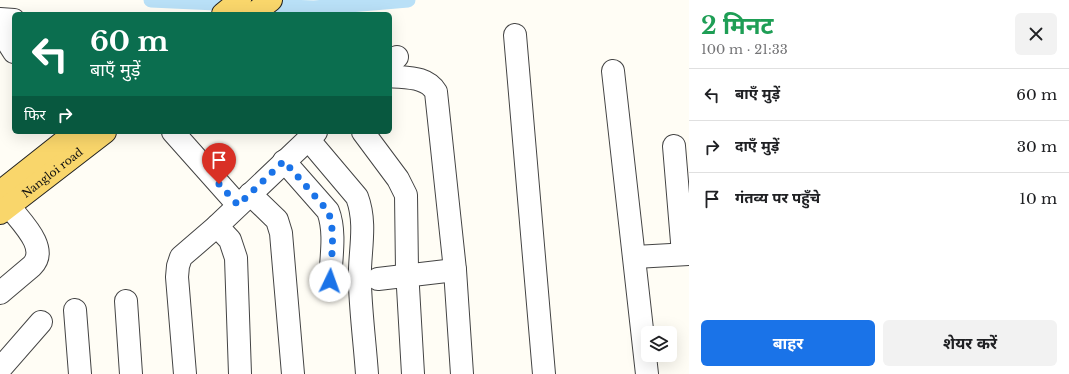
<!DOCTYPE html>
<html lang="hi">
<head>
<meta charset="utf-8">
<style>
  body { margin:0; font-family:"Libre Baskerville","Noto Sans Devanagari",serif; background:#f2f2f2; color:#202124; height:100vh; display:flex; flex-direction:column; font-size:15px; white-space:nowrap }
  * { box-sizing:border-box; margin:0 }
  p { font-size:13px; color:#757577 }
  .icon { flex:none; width:22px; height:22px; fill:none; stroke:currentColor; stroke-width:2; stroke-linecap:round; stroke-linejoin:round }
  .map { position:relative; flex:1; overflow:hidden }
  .details { display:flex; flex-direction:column; background:#fff; width:380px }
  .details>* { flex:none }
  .guide { position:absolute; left:12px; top:12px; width:380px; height:122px; border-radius:6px; box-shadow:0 4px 16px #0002; background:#0b6e4f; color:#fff; overflow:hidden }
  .buttons { position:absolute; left:641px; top:326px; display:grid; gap:8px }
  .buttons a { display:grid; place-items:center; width:36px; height:36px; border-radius:6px; background:#fff; box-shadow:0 4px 16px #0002; font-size:20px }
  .pin { position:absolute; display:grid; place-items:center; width:34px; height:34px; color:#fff; margin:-41px -17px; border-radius:50% 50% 50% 0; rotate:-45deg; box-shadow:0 0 4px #0007 }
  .pin .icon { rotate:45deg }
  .me { position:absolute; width:44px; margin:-22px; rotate:3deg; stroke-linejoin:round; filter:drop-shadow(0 0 3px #0008) }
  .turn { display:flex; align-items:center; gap:14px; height:84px; padding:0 12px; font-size:18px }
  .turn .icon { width:52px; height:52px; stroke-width:2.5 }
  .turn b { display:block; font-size:28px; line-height:34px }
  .then { display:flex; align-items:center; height:38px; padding:0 12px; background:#0003; gap:8px; font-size:15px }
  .round { display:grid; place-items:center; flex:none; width:42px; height:42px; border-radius:6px; background:#f2f2f2 }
  .headline { display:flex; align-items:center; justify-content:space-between; height:68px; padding:0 12px }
  h1 { font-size:24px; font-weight:700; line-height:30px; color:#1e9e55 }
  .primary-button { display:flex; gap:8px; margin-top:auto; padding:8px 12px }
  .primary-button a { flex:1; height:46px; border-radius:6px; background:#1a73e8; color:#fff; font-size:16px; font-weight:700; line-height:46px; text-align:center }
  .primary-button a+a { background:#f2f2f2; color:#202124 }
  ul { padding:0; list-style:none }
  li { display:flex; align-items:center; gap:12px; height:52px; padding:0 12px; border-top:1px solid #e0e0e0 }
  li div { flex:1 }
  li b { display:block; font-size:15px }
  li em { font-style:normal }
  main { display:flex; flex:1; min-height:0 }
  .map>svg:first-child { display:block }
</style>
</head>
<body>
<main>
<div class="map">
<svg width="689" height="374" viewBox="0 0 689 374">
  <rect width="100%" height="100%" fill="#fffdf5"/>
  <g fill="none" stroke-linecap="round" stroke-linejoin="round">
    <g stroke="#b9e0f7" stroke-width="15">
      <path d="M151,0L238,4"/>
      <path d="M260,6L314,8L408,0"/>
    </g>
    <defs>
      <g id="minor">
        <path d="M0,19L14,20"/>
        <path d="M515,35L544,374"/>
        <path d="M5,38L14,52"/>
        <path d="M390,64L397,57"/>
        <path d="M613,71L647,374"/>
        <path d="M390,76C406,78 427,76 436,92L455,270L462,374"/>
        <path d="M173,132L238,205"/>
        <path d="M363,132L398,179L406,195L407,270L413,374"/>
        <path d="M308,139L357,197C368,226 358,256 360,285C361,315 365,345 367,374"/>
        <path d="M674,146L683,254"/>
        <path d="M284,161L328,211C336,232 331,258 330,281"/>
        <path d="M250,194L277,220L281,233L293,374"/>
        <path d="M217,226L230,240L236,258L240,374"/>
        <path d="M635,257L689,254"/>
        <path d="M378,279L455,270"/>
        <path d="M0,293L32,266C50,248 20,221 9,206"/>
        <path d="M126,301L131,374"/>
        <path d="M75,310L80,374"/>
        <path d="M0,369L41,322"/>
        <path d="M185,374L177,277L178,266L181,257L217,226L316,132"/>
      </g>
      <g id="major">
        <path d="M223,14L240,0"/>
        <path d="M253,14L271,0"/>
        <path d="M0,192L76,132"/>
        <path id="s1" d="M0,213L105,132"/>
      </g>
    </defs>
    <use href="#minor" stroke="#444" stroke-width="24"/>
    <use href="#major" stroke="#222" stroke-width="24"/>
    <use href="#minor" stroke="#fff" stroke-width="22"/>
    <use href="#major" stroke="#f9d66b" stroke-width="22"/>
  </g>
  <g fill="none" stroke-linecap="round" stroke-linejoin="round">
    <path stroke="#1a73e8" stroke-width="7" stroke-dasharray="0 12.6" d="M219,184L238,205L284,161L328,211C336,232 331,258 330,281"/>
  </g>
  <g text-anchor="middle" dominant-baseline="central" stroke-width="4" stroke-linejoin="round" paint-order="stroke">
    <g font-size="11" fill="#111" stroke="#fff">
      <text stroke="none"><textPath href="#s1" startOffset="66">Nangloi road</textPath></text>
    </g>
  </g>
</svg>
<div class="buttons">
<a><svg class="icon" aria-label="layers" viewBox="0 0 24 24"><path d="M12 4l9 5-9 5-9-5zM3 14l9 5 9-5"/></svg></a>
</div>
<div class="pin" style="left:219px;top:184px;background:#d93025"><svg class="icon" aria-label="arrive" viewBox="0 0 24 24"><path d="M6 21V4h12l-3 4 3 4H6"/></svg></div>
<svg class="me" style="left:330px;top:281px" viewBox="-20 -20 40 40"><circle r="19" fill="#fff"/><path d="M0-13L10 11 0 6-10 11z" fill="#1a73e8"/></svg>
<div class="guide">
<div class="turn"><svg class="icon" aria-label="left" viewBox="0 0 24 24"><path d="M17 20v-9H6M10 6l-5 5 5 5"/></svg><div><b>60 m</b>बाएँ मुड़ें</div></div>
<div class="then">फिर<svg class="icon" aria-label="right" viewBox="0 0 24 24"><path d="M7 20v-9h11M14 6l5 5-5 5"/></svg></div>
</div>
</div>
<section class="details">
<div class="headline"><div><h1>2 मिनट</h1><p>100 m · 21:33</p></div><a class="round"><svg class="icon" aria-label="close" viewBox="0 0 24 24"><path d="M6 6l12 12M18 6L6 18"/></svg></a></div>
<ul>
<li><svg class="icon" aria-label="left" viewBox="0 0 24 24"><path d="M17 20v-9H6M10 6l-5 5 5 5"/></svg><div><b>बाएँ मुड़ें</b></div><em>60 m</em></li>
<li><svg class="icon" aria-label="right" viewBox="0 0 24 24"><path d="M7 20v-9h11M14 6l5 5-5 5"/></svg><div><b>दाएँ मुड़ें</b></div><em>30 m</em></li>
<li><svg class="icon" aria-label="arrive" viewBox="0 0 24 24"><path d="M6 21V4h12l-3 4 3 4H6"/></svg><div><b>गंतव्य पर पहुँचे</b></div><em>10 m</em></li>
</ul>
<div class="primary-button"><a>बाहर</a><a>शेयर करें</a></div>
</section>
</main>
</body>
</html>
